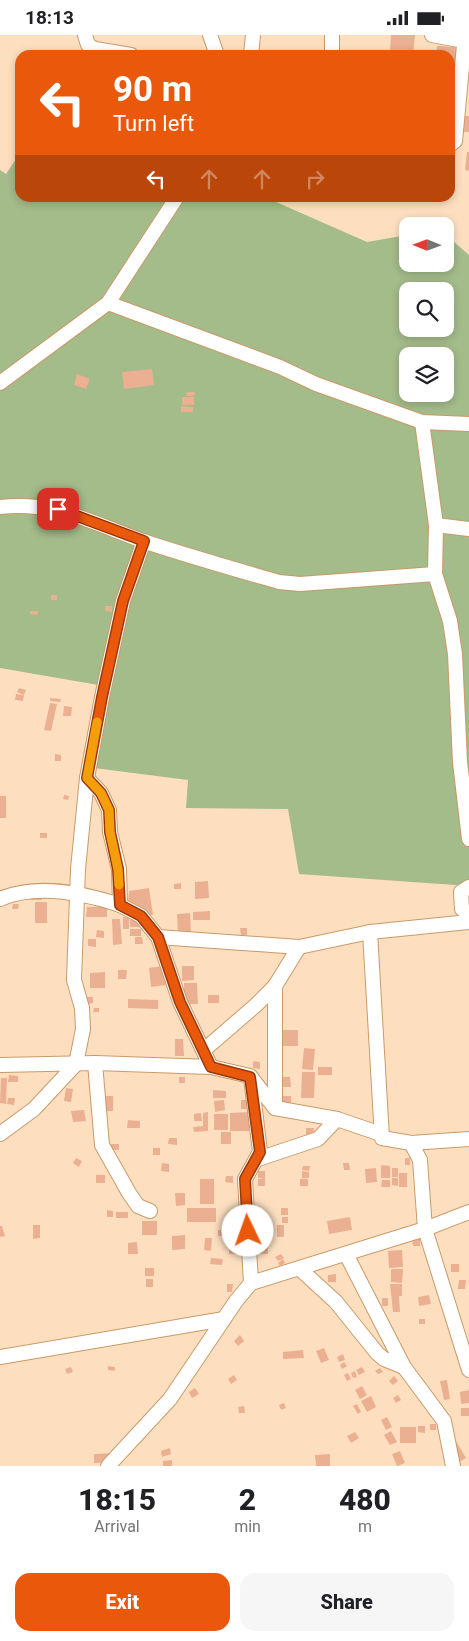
<!DOCTYPE html>
<html lang="en">
<head>
<meta charset="utf-8">
<style>
  body { margin:0; font-family:Roboto,sans-serif; background:#f6f6f6; color:#202124; height:100vh; display:flex; flex-direction:column; font-size:19px; white-space:nowrap }
  * { box-sizing:border-box; margin:0 }
  p { font-size:16px; color:#757577 }
  .icon { flex:none; width:28px; height:28px; fill:none; stroke:currentColor; stroke-width:2; stroke-linecap:round; stroke-linejoin:round }
  .map { position:relative; height:1431px; overflow:hidden }
  .side { display:flex; flex-direction:column; background:#fff; flex:1 }
  .side>* { flex:none }
  .guide { position:absolute; left:15px; top:15px; width:440px; height:152px; border-radius:15px; box-shadow:0 2px 8px #0003; background:#ea580c; color:#fff; overflow:hidden }
  .needle { width:32px; rotate:271deg }
  .controls { position:absolute; left:399px; top:182px; display:grid; gap:10px }
  .controls a { display:grid; place-items:center; width:55px; height:55px; border-radius:10px; background:#fff; box-shadow:0 2px 8px #0003; font-size:25px }
  .pin { position:absolute; display:grid; place-items:center; width:42px; height:42px; color:#fff; margin:-21px; border-radius:10px; box-shadow:0 2px 8px #0006 }
  .me { position:absolute; width:55px; margin:-28px; rotate:357deg; stroke-linejoin:round; filter:drop-shadow(0 0 4px #0008) }
  .turn { display:flex; align-items:center; gap:18px; height:105px; padding:0 15px; font-size:22px }
  .turn .icon { width:65px; height:65px; stroke-width:2.5 }
  .turn b { display:block; font-size:35px; line-height:42px }
  .lanes { display:flex; align-items:center; height:48px; padding:0 15px; background:#0003; justify-content:center; gap:25px; direction:ltr }
  .lanes .off { opacity:.35 }
  .eta { display:flex; justify-content:space-evenly; align-items:center; height:85px; text-align:center }
  .eta b { font-size:30px; font-weight:800; line-height:35px }
  .cta { display:flex; gap:10px; margin-top:auto; padding:10px 15px }
  .cta a { flex:1; height:58px; border-radius:15px; background:#ea580c; color:#fff; font-size:20px; font-weight:800; line-height:58px; text-align:center }
  .cta a+a { background:#f6f6f6; color:#202124 }
  .status { display:flex; justify-content:space-between; align-items:center; height:35px; padding:0 25px; background:#fff; direction:ltr }
  .status svg { height:14px; fill:currentColor }
  .map>svg:first-child { display:block }
</style>
</head>
<body>
<div class="status"><b>18:13</b><svg viewBox="0 0 49 12"><path d="M0 12V9h3v3zM5 12V6h3v6zM10 12V3h3v9zM15 12V0h3v12zM26 1h20v11H26zM47 4h2v5h-2z"/></svg></div>
<div class="map">
<svg width="469" height="1431" viewBox="0 0 469 1431">
  <rect width="100%" height="100%" fill="#fddfc0"/>
  <path fill="#a4bb8a" fill-rule="evenodd" d="M20,118V162L267,163L367,207L407,200L408,229H445V199L469,220V851L299,839L288,774L186,773L188,745L94,733L110,652L0,633V135L6,139ZM408,256H445V294H408ZM408,321H445V359H408Z"/>
  <g fill="#ebb092">
    <path d="M391,0H415L413,20H393L394,17L390,16Z"/>
    <path d="M437,11L459,12L458,25H455L454,32H457L455,57H450V20H436Z"/>
    <path d="M464,81H469V97H463Z"/>
    <path d="M467,117H469V136L465,135Z"/>
    <path d="M152,334L154,350L124,354L122,337Z"/>
    <path d="M77,339L90,344L86,354L74,350Z"/>
    <path d="M187,357H195L194,361H186Z"/>
    <rect x="182" y="362" width="12" height="8"/>
    <path d="M181,371L193,372V377H181Z"/>
    <rect x="43" y="460" width="10" height="7"/>
    <rect x="51" y="560" width="6" height="5"/>
    <path d="M105,571H112V577L105,576Z"/>
    <path d="M30,576H38V580L30,579Z"/>
    <path d="M19,653L26,655L24,660L17,657Z"/>
    <path d="M16,659L24,660L23,666L15,665Z"/>
    <path d="M50,663L61,664L60,667L50,666Z"/>
    <path d="M50,668L57,669L51,696L44,695Z"/>
    <path d="M64,671L72,672L71,681H63Z"/>
    <path d="M55,719L61,720V726H55Z"/>
    <path d="M64,760L69,761L68,765L63,764Z"/>
    <rect x="0" y="761" width="6" height="22"/>
    <rect x="40" y="798" width="7" height="5"/>
    <path d="M208,846L209,863L195,864V847Z"/>
    <path d="M181,848V854H174V849Z"/>
    <path d="M149,853L153,880L127,879L129,856Z"/>
    <rect x="31" y="862" width="11" height="3"/>
    <rect x="35" y="867" width="12" height="21"/>
    <path d="M13,869H19L18,874H12Z"/>
    <path d="M87,872H107V882H86Z"/>
    <path d="M210,876V885H193V877Z"/>
    <path d="M190,878L191,898L178,899L177,879Z"/>
    <path d="M123,882L129,883V894H123Z"/>
    <rect x="130" y="882" width="10" height="10"/>
    <path d="M112,884H120L122,909L113,910Z"/>
    <path d="M240,893H247V900H241Z"/>
    <rect x="130" y="894" width="11" height="7"/>
    <path d="M97,895L104,896V903L96,902Z"/>
    <path d="M135,902H142L143,909H135Z"/>
    <path d="M88,904H96V912L88,911Z"/>
    <path d="M163,931L166,950L151,952L149,933Z"/>
    <path d="M182,931H194V945L182,946Z"/>
    <path d="M118,935H127L126,944H118Z"/>
    <path d="M105,937V953H90V938Z"/>
    <path d="M184,948H197L198,969H184Z"/>
    <rect x="208" y="960" width="11" height="8"/>
    <path d="M86,962H93V968L86,969Z"/>
    <path d="M128,964L158,965V974L128,973Z"/>
    <path d="M94,973H99V977H93Z"/>
    <rect x="278" y="995" width="20" height="16"/>
    <path d="M175,1004H183L184,1021H175Z"/>
    <path d="M304,1013L315,1014L313,1035L302,1034Z"/>
    <path d="M253,1026L260,1027V1034L253,1033Z"/>
    <rect x="318" y="1032" width="14" height="8"/>
    <path d="M302,1037H315L314,1063H301Z"/>
    <path d="M9,1040L18,1041V1047H8Z"/>
    <rect x="179" y="1042" width="6" height="6"/>
    <path d="M281,1042H290L291,1052H282Z"/>
    <path d="M1,1043H7L6,1069L0,1068Z"/>
    <path d="M66,1053L73,1054L71,1067L64,1066Z"/>
    <path d="M213,1055L226,1056V1063H213Z"/>
    <rect x="106" y="1061" width="7" height="15"/>
    <path d="M283,1061H291V1069H282Z"/>
    <path d="M8,1063H15L14,1070L7,1069Z"/>
    <path d="M224,1065L225,1075L215,1077L214,1066Z"/>
    <rect x="241" y="1065" width="8" height="9"/>
    <path d="M84,1075L86,1086L73,1087L71,1076Z"/>
    <path d="M208,1077V1096L194,1097L193,1092L203,1091V1078Z"/>
    <path d="M249,1077V1096H230V1078Z"/>
    <path d="M201,1078L202,1086H194V1079Z"/>
    <rect x="214" y="1079" width="14" height="16"/>
    <path d="M128,1085L140,1086V1093H127Z"/>
    <path d="M306,1093H314L313,1102H306Z"/>
    <rect x="221" y="1097" width="10" height="12"/>
    <path d="M169,1103H177V1110L168,1109Z"/>
    <rect x="110" y="1109" width="9" height="6"/>
    <rect x="153" y="1113" width="7" height="7"/>
    <path d="M76,1123L82,1126L79,1132L73,1128Z"/>
    <rect x="405" y="1123" width="5" height="7"/>
    <path d="M162,1128L169,1129V1137L161,1136Z"/>
    <path d="M343,1128H349L350,1135H344Z"/>
    <path d="M381,1130L390,1131V1143H381Z"/>
    <path d="M303,1131H310L309,1136L302,1135Z"/>
    <path d="M376,1133L377,1147L366,1148L365,1134Z"/>
    <rect x="392" y="1133" width="6" height="9"/>
    <path d="M258,1136H265V1144L258,1143Z"/>
    <path d="M302,1136L309,1137V1143H302Z"/>
    <rect x="399" y="1138" width="8" height="14"/>
    <rect x="96" y="1140" width="9" height="8"/>
    <path d="M226,1141H233V1148L225,1147Z"/>
    <path d="M392,1143H398V1151L392,1150Z"/>
    <rect x="200" y="1144" width="14" height="25"/>
    <rect x="258" y="1144" width="7" height="7"/>
    <rect x="300" y="1144" width="8" height="7"/>
    <path d="M382,1145H390V1152H381Z"/>
    <path d="M175,1158H185V1170L176,1171Z"/>
    <rect x="187" y="1173" width="29" height="14"/>
    <rect x="281" y="1173" width="7" height="7"/>
    <path d="M107,1175L113,1176V1182H107Z"/>
    <rect x="116" y="1177" width="12" height="6"/>
    <rect x="282" y="1182" width="6" height="6"/>
    <path d="M350,1182L352,1195L329,1199L327,1186Z"/>
    <rect x="142" y="1186" width="15" height="14"/>
    <path d="M33,1190H40V1203L33,1204Z"/>
    <rect x="277" y="1190" width="7" height="12"/>
    <path d="M0,1191H2L5,1201L0,1202Z"/>
    <path d="M264,1191V1199H259V1192Z"/>
    <path d="M266,1191H272L271,1198H266Z"/>
    <rect x="218" y="1195" width="6" height="6"/>
    <path d="M185,1200V1214L172,1215V1201Z"/>
    <rect x="254" y="1202" width="14" height="17"/>
    <path d="M205,1203H212L211,1216L204,1215Z"/>
    <path d="M412,1204H420V1211H413Z"/>
    <path d="M137,1207L138,1219H128V1208Z"/>
    <rect x="229" y="1213" width="8" height="6"/>
    <path d="M402,1215L403,1232L389,1233L388,1216Z"/>
    <path d="M281,1219L284,1223L278,1226L275,1222Z"/>
    <path d="M211,1223L223,1224L222,1230L210,1229Z"/>
    <path d="M283,1224L285,1228L280,1231L278,1228Z"/>
    <rect x="451" y="1229" width="8" height="8"/>
    <rect x="145" y="1233" width="9" height="8"/>
    <path d="M391,1234H403L402,1248L391,1247Z"/>
    <path d="M336,1239V1247H328V1240Z"/>
    <rect x="146" y="1244" width="7" height="8"/>
    <path d="M459,1245H466L465,1254H458Z"/>
    <path d="M227,1249H233L232,1257H227Z"/>
    <path d="M390,1249H402V1261H399L400,1277H393Z"/>
    <path d="M429,1260L431,1269L419,1271L418,1262Z"/>
    <rect x="382" y="1263" width="6" height="8"/>
    <rect x="419" y="1284" width="6" height="5"/>
    <path d="M240,1300L244,1306L238,1311L234,1306Z"/>
    <path d="M324,1313L329,1325L321,1328L316,1316Z"/>
    <path d="M303,1315L304,1323L283,1324V1317Z"/>
    <path d="M343,1319L345,1325L339,1327L337,1322Z"/>
    <path d="M344,1327L347,1331L342,1334L340,1330Z"/>
    <path d="M108,1331L115,1332V1336L108,1335Z"/>
    <path d="M71,1332L73,1337L67,1339L65,1334Z"/>
    <path d="M362,1332L365,1337L359,1340L356,1335Z"/>
    <path d="M380,1333L383,1337L378,1339L375,1336Z"/>
    <path d="M355,1336L357,1342L353,1343L351,1338Z"/>
    <path d="M348,1338L351,1344L347,1346L344,1340Z"/>
    <path d="M234,1340L237,1345L231,1349L228,1344Z"/>
    <path d="M394,1341L398,1346L393,1350L389,1346Z"/>
    <path d="M447,1345L450,1364L444,1365L440,1346Z"/>
    <path d="M362,1351L367,1360L360,1364L355,1355Z"/>
    <path d="M195,1353L199,1359L192,1363L189,1357Z"/>
    <path d="M469,1355V1368L461,1369L460,1357Z"/>
    <path d="M398,1360L401,1365L396,1368L393,1363Z"/>
    <path d="M371,1361L376,1372L367,1377L361,1366Z"/>
    <path d="M284,1368L286,1373L281,1375L279,1370Z"/>
    <path d="M357,1369L361,1377L358,1379L353,1371Z"/>
    <path d="M244,1371L245,1378H239L238,1372Z"/>
    <rect x="461" y="1373" width="8" height="8"/>
    <path d="M387,1382L392,1392L386,1395L381,1385Z"/>
    <rect x="430" y="1389" width="6" height="6"/>
    <path d="M418,1391H425V1398L418,1397Z"/>
    <rect x="400" y="1392" width="16" height="16"/>
    <path d="M391,1396L397,1407L390,1410L384,1400Z"/>
    <path d="M355,1397L359,1403L351,1408L347,1401Z"/>
    <path d="M456,1406L466,1423L459,1427L450,1410Z"/>
    <path d="M170,1413L171,1419L162,1422L161,1416Z"/>
    <path d="M400,1416L405,1428L397,1431L392,1419Z"/>
    <path d="M116,1418L117,1427L94,1428V1419Z"/>
    <path d="M330,1419V1431H316L315,1420Z"/>
    <path d="M172,1425V1431H163V1426Z"/>
  </g>
  <g fill="none" stroke-linecap="round" stroke-linejoin="round">
    <defs>
      <g id="minor">
        <path d="M85,0L88,10L95,14L131,20"/>
        <path d="M210,0L217,20"/>
        <path d="M432,0L464,6"/>
        <path d="M251,20L253,0"/>
        <path d="M332,20V0"/>
        <path d="M450,110L455,106L465,0"/>
        <path d="M108,268L280,332L316,349L422,387L469,389"/>
        <path d="M0,348L108,268L177,162"/>
        <path d="M422,387L436,490L435,539L450,586L455,619L460,727L469,804"/>
        <path d="M0,472C55,466 93,488 143,506C188,521 234,534 279,547L300,549L435,539"/>
        <path d="M436,490L469,494"/>
        <path d="M87,743L101,758L109,775L110,797L119,834L120,870L141,881L158,902L180,967L211,1032"/>
        <path d="M469,852L461,857L462,874L469,880"/>
        <path d="M0,864C37,848 83,858 120,870"/>
        <path d="M370,897L382,1103L411,1108L469,1104"/>
        <path d="M158,902L299,912L370,897L469,887"/>
        <path d="M275,951V1073"/>
        <path d="M204,1015L256,970L275,951L299,912"/>
        <path d="M95,1028L102,1110L129,1158L138,1171L150,1176"/>
        <path d="M0,1030L95,1028L211,1032L250,1041L275,1073L337,1084L381,1099"/>
        <path d="M251,1042L260,1117L245,1144L251,1248"/>
        <path d="M0,1099L34,1074L76,1029L83,994L82,973L74,945L78,834L87,743L102,662L123,566L144,506"/>
        <path d="M411,1108L420,1125L425,1194L469,1335"/>
        <path d="M258,1124L318,1104L337,1084"/>
        <path d="M346,1219L404,1332L444,1386L453,1431"/>
        <path d="M300,1234L336,1267L377,1318L384,1324L404,1332"/>
        <path d="M0,1322L224,1284"/>
        <path d="M108,1431L170,1364L236,1266L251,1248L425,1194L469,1177"/>
      </g>
    </defs>
    <use href="#minor" stroke="#ca9a67" stroke-width="16"/>
    <use href="#minor" stroke="#fff" stroke-width="14"/>
  </g>
  <g fill="none" stroke-linecap="round" stroke-linejoin="round">
    <defs>
      <path id="route" d="M58,474L144,506L123,566L102,662L87,743L101,758L109,775L110,797L118,834L120,870L141,881L158,902L180,967L211,1032L250,1042L260,1117L245,1144L248,1196"/>
    </defs>
    <use href="#route" stroke="#983908" stroke-width="12"/>
    <use href="#route" stroke="#ea580c" stroke-width="9"/>
    <path stroke="#f59e0b" stroke-width="9" d="M97,687L87,743L101,758L109,775L110,797L118,834L119,850"/>
  </g>
</svg>
<div class="controls">
<a><svg class="needle" viewBox="-14 -14 28 28"><path d="M0-13l5 13h-10z" fill="#e53935"/><path d="M0 13l5-13h-10z" fill="#757577"/></svg></a>
<a><svg class="icon" aria-label="search" viewBox="0 0 24 24"><circle cx="10" cy="10" r="6"/><path d="M15 15l6 6"/></svg></a>
<a><svg class="icon" aria-label="layers" viewBox="0 0 24 24"><path d="M12 4l9 5-9 5-9-5zM3 14l9 5 9-5"/></svg></a>
</div>
<div class="pin" style="left:58px;top:474px;background:#d93025"><svg class="icon" aria-label="arrive" viewBox="0 0 24 24"><path d="M6 21V4h12l-3 4 3 4H6"/></svg></div>
<svg class="me" style="left:248px;top:1196px" viewBox="-20 -20 40 40"><circle r="19" fill="#fff"/><path d="M0-13L10 11 0 6-10 11z" fill="#ea580c"/></svg>
<div class="guide">
<div class="turn"><svg class="icon" aria-label="left" viewBox="0 0 24 24"><path d="M17 20v-9H6M10 6l-5 5 5 5"/></svg><div><b>90 m</b>Turn left</div></div>
<div class="lanes"><svg class="icon" aria-label="left" viewBox="0 0 24 24"><path d="M17 20v-9H6M10 6l-5 5 5 5"/></svg><svg class="icon off" aria-label="ahead" viewBox="0 0 24 24"><path d="M12 20V5M6 11l6-6 6 6"/></svg><svg class="icon off" aria-label="ahead" viewBox="0 0 24 24"><path d="M12 20V5M6 11l6-6 6 6"/></svg><svg class="icon off" aria-label="right" viewBox="0 0 24 24"><path d="M7 20v-9h11M14 6l5 5-5 5"/></svg></div>
</div>
</div>
<section class="side">
<div class="eta">
<div><b>18:15</b><p>Arrival</p></div>
<div><b>2</b><p>min</p></div>
<div><b>480</b><p>m</p></div>
</div>
<div class="cta"><a>Exit</a><a>Share</a></div>
</section>
</body>
</html>
